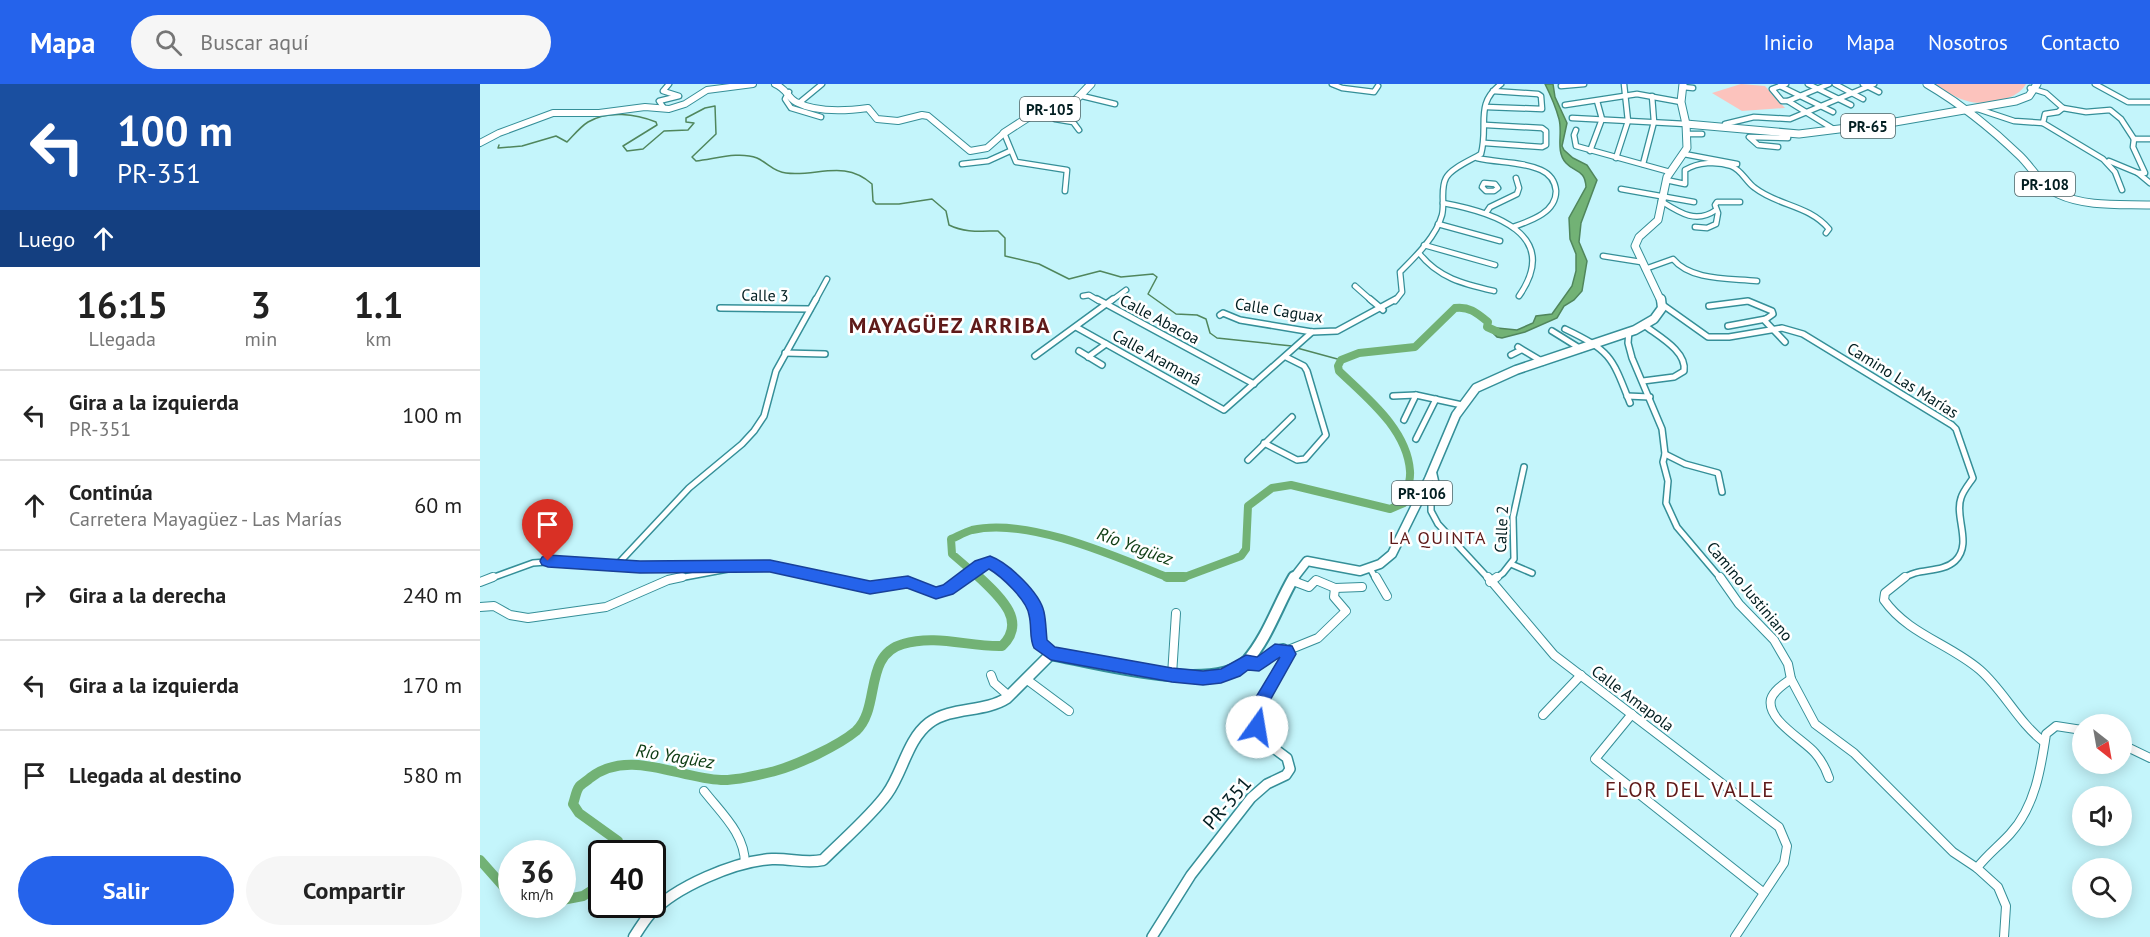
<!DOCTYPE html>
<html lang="es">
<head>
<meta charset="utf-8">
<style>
  body { margin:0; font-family:"PT Sans",sans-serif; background:#f6f6f6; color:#222; height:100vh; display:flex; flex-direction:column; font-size:22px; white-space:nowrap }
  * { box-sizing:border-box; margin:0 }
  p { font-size:20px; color:#767676 }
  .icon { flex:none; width:33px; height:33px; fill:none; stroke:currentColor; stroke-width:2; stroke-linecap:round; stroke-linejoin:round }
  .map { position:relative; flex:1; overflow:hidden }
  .panel { display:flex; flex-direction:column; background:#fff; width:480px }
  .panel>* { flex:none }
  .guide { background:#1a4fa0; color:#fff; overflow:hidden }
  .needle { width:39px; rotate:149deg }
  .controls { position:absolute; left:1592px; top:630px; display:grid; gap:12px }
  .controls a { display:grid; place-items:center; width:60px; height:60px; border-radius:50%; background:#fff; box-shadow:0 3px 15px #0003; font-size:30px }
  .speed { position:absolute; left:18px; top:756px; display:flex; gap:12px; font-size:30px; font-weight:700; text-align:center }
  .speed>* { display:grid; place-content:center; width:78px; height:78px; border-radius:50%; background:#fff; box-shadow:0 3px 15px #0003; line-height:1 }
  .speed small { font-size:15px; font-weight:400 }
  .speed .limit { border:3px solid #111; border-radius:9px; background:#fff; color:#111 }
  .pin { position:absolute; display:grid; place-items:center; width:51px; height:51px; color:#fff; margin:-62px -26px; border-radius:50% 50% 50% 0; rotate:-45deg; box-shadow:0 0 6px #0007 }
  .pin .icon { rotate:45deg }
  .me { position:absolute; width:66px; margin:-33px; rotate:13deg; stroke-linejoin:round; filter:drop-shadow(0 0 4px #0008) }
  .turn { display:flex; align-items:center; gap:21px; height:126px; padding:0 18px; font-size:27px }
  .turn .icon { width:78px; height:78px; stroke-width:2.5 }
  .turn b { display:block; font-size:42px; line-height:51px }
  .then { display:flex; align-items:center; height:57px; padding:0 18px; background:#0003; gap:12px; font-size:22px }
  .eta { display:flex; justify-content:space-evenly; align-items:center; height:102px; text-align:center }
  .eta b { font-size:36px; font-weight:800; line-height:42px }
  .button { display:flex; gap:12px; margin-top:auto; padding:12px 18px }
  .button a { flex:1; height:69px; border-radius:36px; background:#2563eb; color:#fff; font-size:24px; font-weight:800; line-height:69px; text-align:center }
  .button a+a { background:#f6f6f6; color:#222 }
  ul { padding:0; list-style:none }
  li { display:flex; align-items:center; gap:18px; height:90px; padding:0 18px; border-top:2px solid #e0e0e0 }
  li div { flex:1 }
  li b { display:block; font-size:22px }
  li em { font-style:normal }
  header { display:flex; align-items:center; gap:36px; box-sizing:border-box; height:84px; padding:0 30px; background:#2563eb; color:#fff }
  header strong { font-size:28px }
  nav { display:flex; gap:33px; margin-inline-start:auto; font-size:21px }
  .search { width:420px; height:54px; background:#f6f6f6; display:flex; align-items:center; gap:15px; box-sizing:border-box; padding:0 21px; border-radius:33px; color:#767676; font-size:22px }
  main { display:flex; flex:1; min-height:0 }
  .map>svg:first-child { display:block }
</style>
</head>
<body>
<header>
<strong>Mapa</strong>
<div class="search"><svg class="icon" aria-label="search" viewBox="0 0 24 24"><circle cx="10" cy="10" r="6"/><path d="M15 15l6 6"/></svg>Buscar aquí</div>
<nav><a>Inicio</a><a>Mapa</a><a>Nosotros</a><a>Contacto</a></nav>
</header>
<main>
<section class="panel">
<div class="guide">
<div class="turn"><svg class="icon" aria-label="left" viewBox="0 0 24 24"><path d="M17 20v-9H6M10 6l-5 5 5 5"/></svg><div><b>100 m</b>PR-351</div></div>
<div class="then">Luego<svg class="icon" aria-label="ahead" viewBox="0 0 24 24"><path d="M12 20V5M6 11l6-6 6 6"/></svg></div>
</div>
<div class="eta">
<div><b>16:15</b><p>Llegada</p></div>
<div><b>3</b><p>min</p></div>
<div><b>1.1</b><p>km</p></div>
</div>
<ul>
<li><svg class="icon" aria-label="left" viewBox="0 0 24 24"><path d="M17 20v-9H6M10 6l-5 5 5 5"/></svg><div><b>Gira a la izquierda</b><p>PR-351</p></div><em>100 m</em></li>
<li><svg class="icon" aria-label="ahead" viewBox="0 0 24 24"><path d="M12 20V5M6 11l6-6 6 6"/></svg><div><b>Continúa</b><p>Carretera Mayagüez - Las Marías</p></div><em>60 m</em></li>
<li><svg class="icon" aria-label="right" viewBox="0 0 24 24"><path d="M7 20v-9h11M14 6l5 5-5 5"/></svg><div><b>Gira a la derecha</b></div><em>240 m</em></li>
<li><svg class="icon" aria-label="left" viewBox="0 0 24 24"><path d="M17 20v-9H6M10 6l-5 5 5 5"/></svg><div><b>Gira a la izquierda</b></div><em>170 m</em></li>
<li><svg class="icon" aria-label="arrive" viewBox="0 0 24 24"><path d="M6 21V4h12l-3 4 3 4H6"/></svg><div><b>Llegada al destino</b></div><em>580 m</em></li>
</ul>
<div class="button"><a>Salir</a><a>Compartir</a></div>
</section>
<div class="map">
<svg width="1670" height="853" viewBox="0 0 1670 853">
  <rect width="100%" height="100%" fill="#c4f5fb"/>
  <g fill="#fcc3bd">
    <path d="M1261,0L1285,2L1305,24L1262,27L1232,9Z"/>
    <path d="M1454,0H1546C1537,17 1502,23 1484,16C1474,13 1464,6 1454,0Z"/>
  </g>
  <path fill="#72b275" stroke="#50865c" stroke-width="1.5" d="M1065,0H1073L1075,13L1087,39L1082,62L1084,66L1093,74L1107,81L1117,96L1101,139L1099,158L1107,177L1102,207L1094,216L1084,222L1077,234L1045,248L1022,254L1017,253L1007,243L1037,246L1053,239L1056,232L1072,230L1092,202L1096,187V170L1090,155L1089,134L1106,103C1105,85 1095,89 1086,79C1075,67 1083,49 1079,35C1076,24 1070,10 1065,0Z"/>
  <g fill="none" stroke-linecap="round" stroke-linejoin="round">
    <g stroke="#50865c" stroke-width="1.5">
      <path d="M19,61L18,64L42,62L76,52L87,58C93,52 100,43 108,38C128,26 156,30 176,38L177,41L143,62L147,67L163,65L184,47L208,46L214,39L206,38V34L225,24L235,22L236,50L212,73L216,77C235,75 259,67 277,74C288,79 294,88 306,89C337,93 364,75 392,100L393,117L396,120H419L452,115L466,127L469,141C485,149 501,147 518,147L525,154V172L559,180L589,195L620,187L641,193L673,190L677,193L668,210L696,230L717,231L726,235L730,249L737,254L812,262"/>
      <path d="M817,264L861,276"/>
    </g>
    <path stroke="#72b275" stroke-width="8" d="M501,495L472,470L471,455C478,452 485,448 492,446C548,433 637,473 689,494H702L761,472L766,465L768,422L792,404L811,401L910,425L924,419C926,409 931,398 930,387C927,345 887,314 859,287L858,282L861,276L879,269L935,263L975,224C989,222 997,229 1008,238L1007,243L1016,247"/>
    <g stroke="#72b275" stroke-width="10">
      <path d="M687,493H704"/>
      <path d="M139,770L138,757L99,729L93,720C95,715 96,707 99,703C101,700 107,697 110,694C148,664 198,694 241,696C257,697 279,691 295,687C317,681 358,662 376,647C401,624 383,571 423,560C456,550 489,563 522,562C548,537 519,512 499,493"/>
      <path d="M0,776L23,802L32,805"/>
      <path d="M82,816L103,812L122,800"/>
    </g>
    <defs>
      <g id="minor-far2">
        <path d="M852,0L862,4L894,8L898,2"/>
        <path d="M1306,0L1292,5L1302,17H1308L1355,46"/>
        <path d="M1328,0L1371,21"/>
        <path d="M1355,0L1383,15"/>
        <path d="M1383,0L1399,8"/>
        <path d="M1615,0L1648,18H1670"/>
        <path d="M1081,2L1104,0"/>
        <path d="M1300,2L1353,28"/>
        <path d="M1203,3L1213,4"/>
        <path d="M1550,4L1566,9L1583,24L1578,28L1565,30L1563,39L1623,75L1635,88L1642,106"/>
        <path d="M309,8L305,15L311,24L341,33"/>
        <path d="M602,12L635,20"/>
        <path d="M1308,17L1349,0"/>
        <path d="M319,19L342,0"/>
        <path d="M1085,21L1157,10L1201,18"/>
        <path d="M1006,23L1062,25L1061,12L1058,10L1013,7"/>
        <path d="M184,24L179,17L199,12L183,7L189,0"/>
        <path d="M1495,24L1534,37L1563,39"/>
        <path d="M1583,24L1606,28L1630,26L1641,35L1654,55"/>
        <path d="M579,26L575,35L593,38L599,46"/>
        <path d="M1092,34L1206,40"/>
        <path d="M1245,40L1274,33L1310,35L1394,0"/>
        <path d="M1096,46L1094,51L1096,62L1190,88"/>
        <path d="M524,49L536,78L587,86L585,107"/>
        <path d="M1207,50H1222"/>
        <path d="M1005,59L1062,63L1066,61V47L1062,44L1006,41"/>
        <path d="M1298,63L1278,61L1269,53L1308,54V49"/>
        <path d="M1110,67L1122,35L1117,17"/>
        <path d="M1204,70L1257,80"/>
        <path d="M997,74C1018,79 1041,77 1061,86C1070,90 1075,96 1076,107C1076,129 1050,137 1033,143"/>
        <path d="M1136,74L1148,37L1144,0"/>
        <path d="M1629,77L1658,89L1670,99"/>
        <path d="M482,80L508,77L530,67"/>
        <path d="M1163,80L1174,38L1172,12"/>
        <path d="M1658,89H1665L1653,63L1654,55H1670"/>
        <path d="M1186,96L1205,100V86C1218,78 1237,77 1251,82C1262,86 1266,98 1275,104C1298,122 1329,121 1349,145L1346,149"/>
        <path d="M1004,99L1015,100L1018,104L1014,107H1006L1002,103Z"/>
        <path d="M1141,105L1214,118"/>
        <path d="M1181,117C1200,129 1216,140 1236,126"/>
        <path d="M963,119C1013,128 1082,150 1039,212"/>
        <path d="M1006,129L1010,123L1037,110L1039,104L1036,94"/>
        <path d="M958,140L1020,157"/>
        <path d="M1215,143L1227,144L1236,140L1238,129L1235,121L1237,118H1260"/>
        <path d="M944,161L1015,181"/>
        <path d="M939,169C958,194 984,200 1014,207"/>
        <path d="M1123,172L1161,178"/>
        <path d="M1165,185L1193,175C1211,197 1250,194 1277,197"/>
        <path d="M875,202L892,217"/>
        <path d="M603,212L609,211L619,217"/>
        <path d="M335,217L347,195"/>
        <path d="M631,217L646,206"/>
        <path d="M915,217L922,208L920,188C935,173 956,153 962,131C965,119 960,105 966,94C971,84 991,76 1001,70C1009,41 994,20 1021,0"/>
      </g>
      <g id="minor-far1">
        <path d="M617,215L774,300"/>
        <path d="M890,215L903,226"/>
        <path d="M1183,221L1228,253H1249L1302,244L1323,250L1472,341L1476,345L1493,394C1489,400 1483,407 1481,414C1474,433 1493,460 1475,477C1461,490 1437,483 1423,495"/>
        <path d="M1229,222L1268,217L1292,227L1293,230L1286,235"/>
        <path d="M240,224L330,225"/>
        <path d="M740,231L743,229L760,236L832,248L857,247L916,215"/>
        <path d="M1286,235L1285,237L1305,258"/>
        <path d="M1248,242L1286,235"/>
        <path d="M596,243L744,326L832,248"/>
        <path d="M1085,245C1131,267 1132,273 1150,319"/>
        <path d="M1072,247L1101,265"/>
        <path d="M1149,247L1148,259L1152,274L1182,345L1185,370L1183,378L1188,397L1186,419L1197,443L1241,495"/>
        <path d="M1038,263L1063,278"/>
        <path d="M599,267L622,281"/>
        <path d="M305,269L345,270"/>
        <path d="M1031,271L1041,266"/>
        <path d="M555,272L633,215"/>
        <path d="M608,273L626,260"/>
        <path d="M1163,297L1194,293L1204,287C1207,267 1178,252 1164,241"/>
        <path d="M913,312L936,311L982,321"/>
        <path d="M1147,312L1170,313"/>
        <path d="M924,336L936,311"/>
        <path d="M936,355L956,315"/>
        <path d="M784,359L817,376L825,375L846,351L827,287L824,282L806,273"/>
        <path d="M1185,370L1205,380L1238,389L1242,408"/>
        <path d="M768,376L812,333"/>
        <path d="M953,386L956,399L951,412V427L958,440L1009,495"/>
        <path d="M1031,480L1052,489"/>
        <path d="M136,482L209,404L262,360L274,347L284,332L296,287L336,215"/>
        <path d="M891,486L896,495"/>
        <path d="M9,495L53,479L80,477L160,483L290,482L349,495"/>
        <path d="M194,495L253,484"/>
        <path d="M482,495L500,481L510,478L534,495"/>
        <path d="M1015,495L1023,489L1034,475L1033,433L1044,383"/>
      </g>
      <g id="minor">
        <path d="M342,493L390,504L428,498L456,509L467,506L484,493"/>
        <path d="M532,493C555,516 557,529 559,559L571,570"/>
        <path d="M896,493L907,512"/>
        <path d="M1008,493L1074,571L1299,743L1307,762L1304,779L1255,853"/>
        <path d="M1240,493L1259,520L1294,556L1308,580L1311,595L1335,640L1374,669L1473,768L1497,784L1518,803L1526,822L1524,853"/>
        <path d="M1425,493L1405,509L1404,516C1428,550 1470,560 1500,586C1524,607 1538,638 1564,658"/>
        <path d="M813,497L829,503L836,496L855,504L882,503"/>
        <path d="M0,498L13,493"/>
        <path d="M1010,498L1017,493"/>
        <path d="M0,523L14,522L30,531L48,534L126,523L188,496L202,493"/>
        <path d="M806,567L838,554L866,527L854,513L855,504"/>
        <path d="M511,591L514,599L529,612"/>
        <path d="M692,591L696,529"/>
        <path d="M546,595L589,627"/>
        <path d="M1311,595C1304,600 1294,606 1291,615C1286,636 1324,656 1335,669C1341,676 1346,685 1349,694"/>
        <path d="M1152,630L1115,675L1284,809"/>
        <path d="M1063,631L1101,591"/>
        <path d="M1641,660L1670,674"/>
        <path d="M224,707C242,730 265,750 265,780"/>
        <path d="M1497,784C1507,771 1519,762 1530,750C1555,723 1561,684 1566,650L1576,642L1602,646"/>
      </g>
      <path id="tertiary" d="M672,853L711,791L771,714L787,700L806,691L810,685L807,674L780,654L775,628L808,570L803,565L799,566L779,580L766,578"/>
      <g id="secondary-far1">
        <path d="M295,0C307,5 307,13 316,18C337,29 366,27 388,24L397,35L418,37L442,31L448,32L490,67L507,64L524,49"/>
        <path d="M0,59L19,49L73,29H119L165,23L189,25L205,20L227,6L273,0"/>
      </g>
      <path id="secondary" d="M154,853C159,845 164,837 170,830C195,803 255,777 292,775C310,774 325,780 343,776C362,757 392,731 407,710C423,688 427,656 449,639C472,622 504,629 527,614L571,570"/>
      <g id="primary-far2">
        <path d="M1447,0C1481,20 1511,44 1539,71C1552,83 1561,102 1578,110C1606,123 1640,120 1670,121"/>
        <path d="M1206,40L1319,50L1415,38L1536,17L1549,12L1557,0"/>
        <path d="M524,49L558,27L589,23L611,0"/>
        <path d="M1181,217L1155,162L1159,153L1178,136L1187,93L1207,64L1206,40L1201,18L1203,0"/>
      </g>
      <path id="primary-far1" d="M813,495L827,477L880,487L900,480L912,470L949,395L976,331L996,304L1036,286L1155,246L1174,235L1182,224L1181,215"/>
      <path id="primary" d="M571,570C614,578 734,611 767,577C788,553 798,520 814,493"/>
    </defs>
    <use href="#minor-far2" stroke="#358f98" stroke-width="7"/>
    <use href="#minor-far1" stroke="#358f98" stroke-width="8"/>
    <use href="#minor" stroke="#358f98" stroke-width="10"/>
    <use href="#tertiary" stroke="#358f98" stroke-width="12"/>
    <use href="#secondary-far1" stroke="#358f98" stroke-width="8"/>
    <use href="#secondary" stroke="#358f98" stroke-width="13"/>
    <use href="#primary-far2" stroke="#358f98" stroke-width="9"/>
    <use href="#primary-far1" stroke="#358f98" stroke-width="11"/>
    <use href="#primary" stroke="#358f98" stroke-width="14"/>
    <use href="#minor-far2" stroke="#fff" stroke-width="4.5"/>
    <use href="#minor-far1" stroke="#fff" stroke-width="5"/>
    <use href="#minor" stroke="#fff" stroke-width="8"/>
    <use href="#tertiary" stroke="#fff" stroke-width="9"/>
    <use href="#secondary-far1" stroke="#fff" stroke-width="6"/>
    <use href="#secondary" stroke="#fff" stroke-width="10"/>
    <use href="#primary-far2" stroke="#fff" stroke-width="7"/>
    <use href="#primary-far1" stroke="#fff" stroke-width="8"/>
    <use href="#primary" stroke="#fff" stroke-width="10"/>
  </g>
  <path fill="#2563eb" stroke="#184099" stroke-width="1.5" d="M68,471L160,477L290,476L390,497L428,492L456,503L463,501L495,477L510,472C529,479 560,509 564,528C566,537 566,547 567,556L575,563L692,584L723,587L741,585L766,571L777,573L795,560L812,562L816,570L783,629L785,643L782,648L777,650L771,648L767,628L800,573L779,587L768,586L760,592L741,599L723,601L692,598L571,576L554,564C549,554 552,542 549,531C547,516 521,492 509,485L473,510L456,515L427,504L390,510L290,488L160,489L68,483L62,481L60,477L62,473Z"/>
  <g text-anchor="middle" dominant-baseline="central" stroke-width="5" stroke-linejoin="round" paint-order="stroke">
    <g fill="#fff" stroke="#4e6264" stroke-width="1.5">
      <rect x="540" y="13" width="60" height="24" rx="4.5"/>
      <rect x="1361" y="30" width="54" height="24" rx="4.5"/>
      <rect x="1535" y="88" width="60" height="24" rx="4.5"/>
      <rect x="912" y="397" width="60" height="24" rx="4.5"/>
    </g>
    <g font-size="15" font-weight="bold" fill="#021e21">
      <text x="570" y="25">PR-105</text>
      <text x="1388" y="42">PR-65</text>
      <text x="1565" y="100">PR-108</text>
      <text x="942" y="409">PR-106</text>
    </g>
    <g font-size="16" fill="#021e21" stroke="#fff">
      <text transform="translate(285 211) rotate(1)">Calle 3</text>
      <text transform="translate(799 226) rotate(9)">Calle Caguax</text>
      <text transform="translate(680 235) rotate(28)">Calle Abacoa</text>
      <text transform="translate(677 273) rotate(29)">Calle Aramaná</text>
      <text transform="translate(1423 296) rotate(32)">Camino Las Marías</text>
      <text transform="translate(1021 445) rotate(-87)">Calle 2</text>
      <text transform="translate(1270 507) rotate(50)">Camino Justiniano</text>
      <text transform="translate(1153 614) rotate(37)">Calle Amapola</text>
    </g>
    <g font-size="18" letter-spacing="1.5" fill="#5f1a19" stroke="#fff">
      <text x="958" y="453">LA QUINTA</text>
    </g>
    <g font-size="18" font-style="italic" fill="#0c3b12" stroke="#fff">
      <text transform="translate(655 462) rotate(20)">Río Yagüez</text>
      <text transform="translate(195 672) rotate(9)">Río Yagüez</text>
    </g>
    <g font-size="20" fill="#021e21" stroke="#fff">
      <text transform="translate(747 719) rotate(-49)">PR-351</text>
    </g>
    <g font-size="21" letter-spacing="1.5" fill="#5f1a19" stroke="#fff">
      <text x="1210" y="705">FLOR DEL VALLE</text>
    </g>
    <g font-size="22" font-weight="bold" letter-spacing="1.5" fill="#5f1a19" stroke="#fff">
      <text x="470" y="241">MAYAGÜEZ ARRIBA</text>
    </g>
  </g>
</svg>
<div class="controls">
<a><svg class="needle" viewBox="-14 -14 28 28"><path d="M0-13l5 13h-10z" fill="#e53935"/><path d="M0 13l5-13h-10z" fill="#767676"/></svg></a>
<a><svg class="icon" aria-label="sound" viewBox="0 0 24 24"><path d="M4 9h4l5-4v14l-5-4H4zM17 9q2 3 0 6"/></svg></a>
<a><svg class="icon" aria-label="search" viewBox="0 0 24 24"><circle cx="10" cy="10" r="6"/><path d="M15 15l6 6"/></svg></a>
</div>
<div class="speed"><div>36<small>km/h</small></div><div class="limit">40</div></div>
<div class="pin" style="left:68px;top:477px;background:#d93025"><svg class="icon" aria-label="arrive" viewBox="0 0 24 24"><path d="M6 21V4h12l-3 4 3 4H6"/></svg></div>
<svg class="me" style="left:777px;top:643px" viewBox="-20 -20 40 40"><circle r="19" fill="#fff"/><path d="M0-13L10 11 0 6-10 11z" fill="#2563eb"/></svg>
</div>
</main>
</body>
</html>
